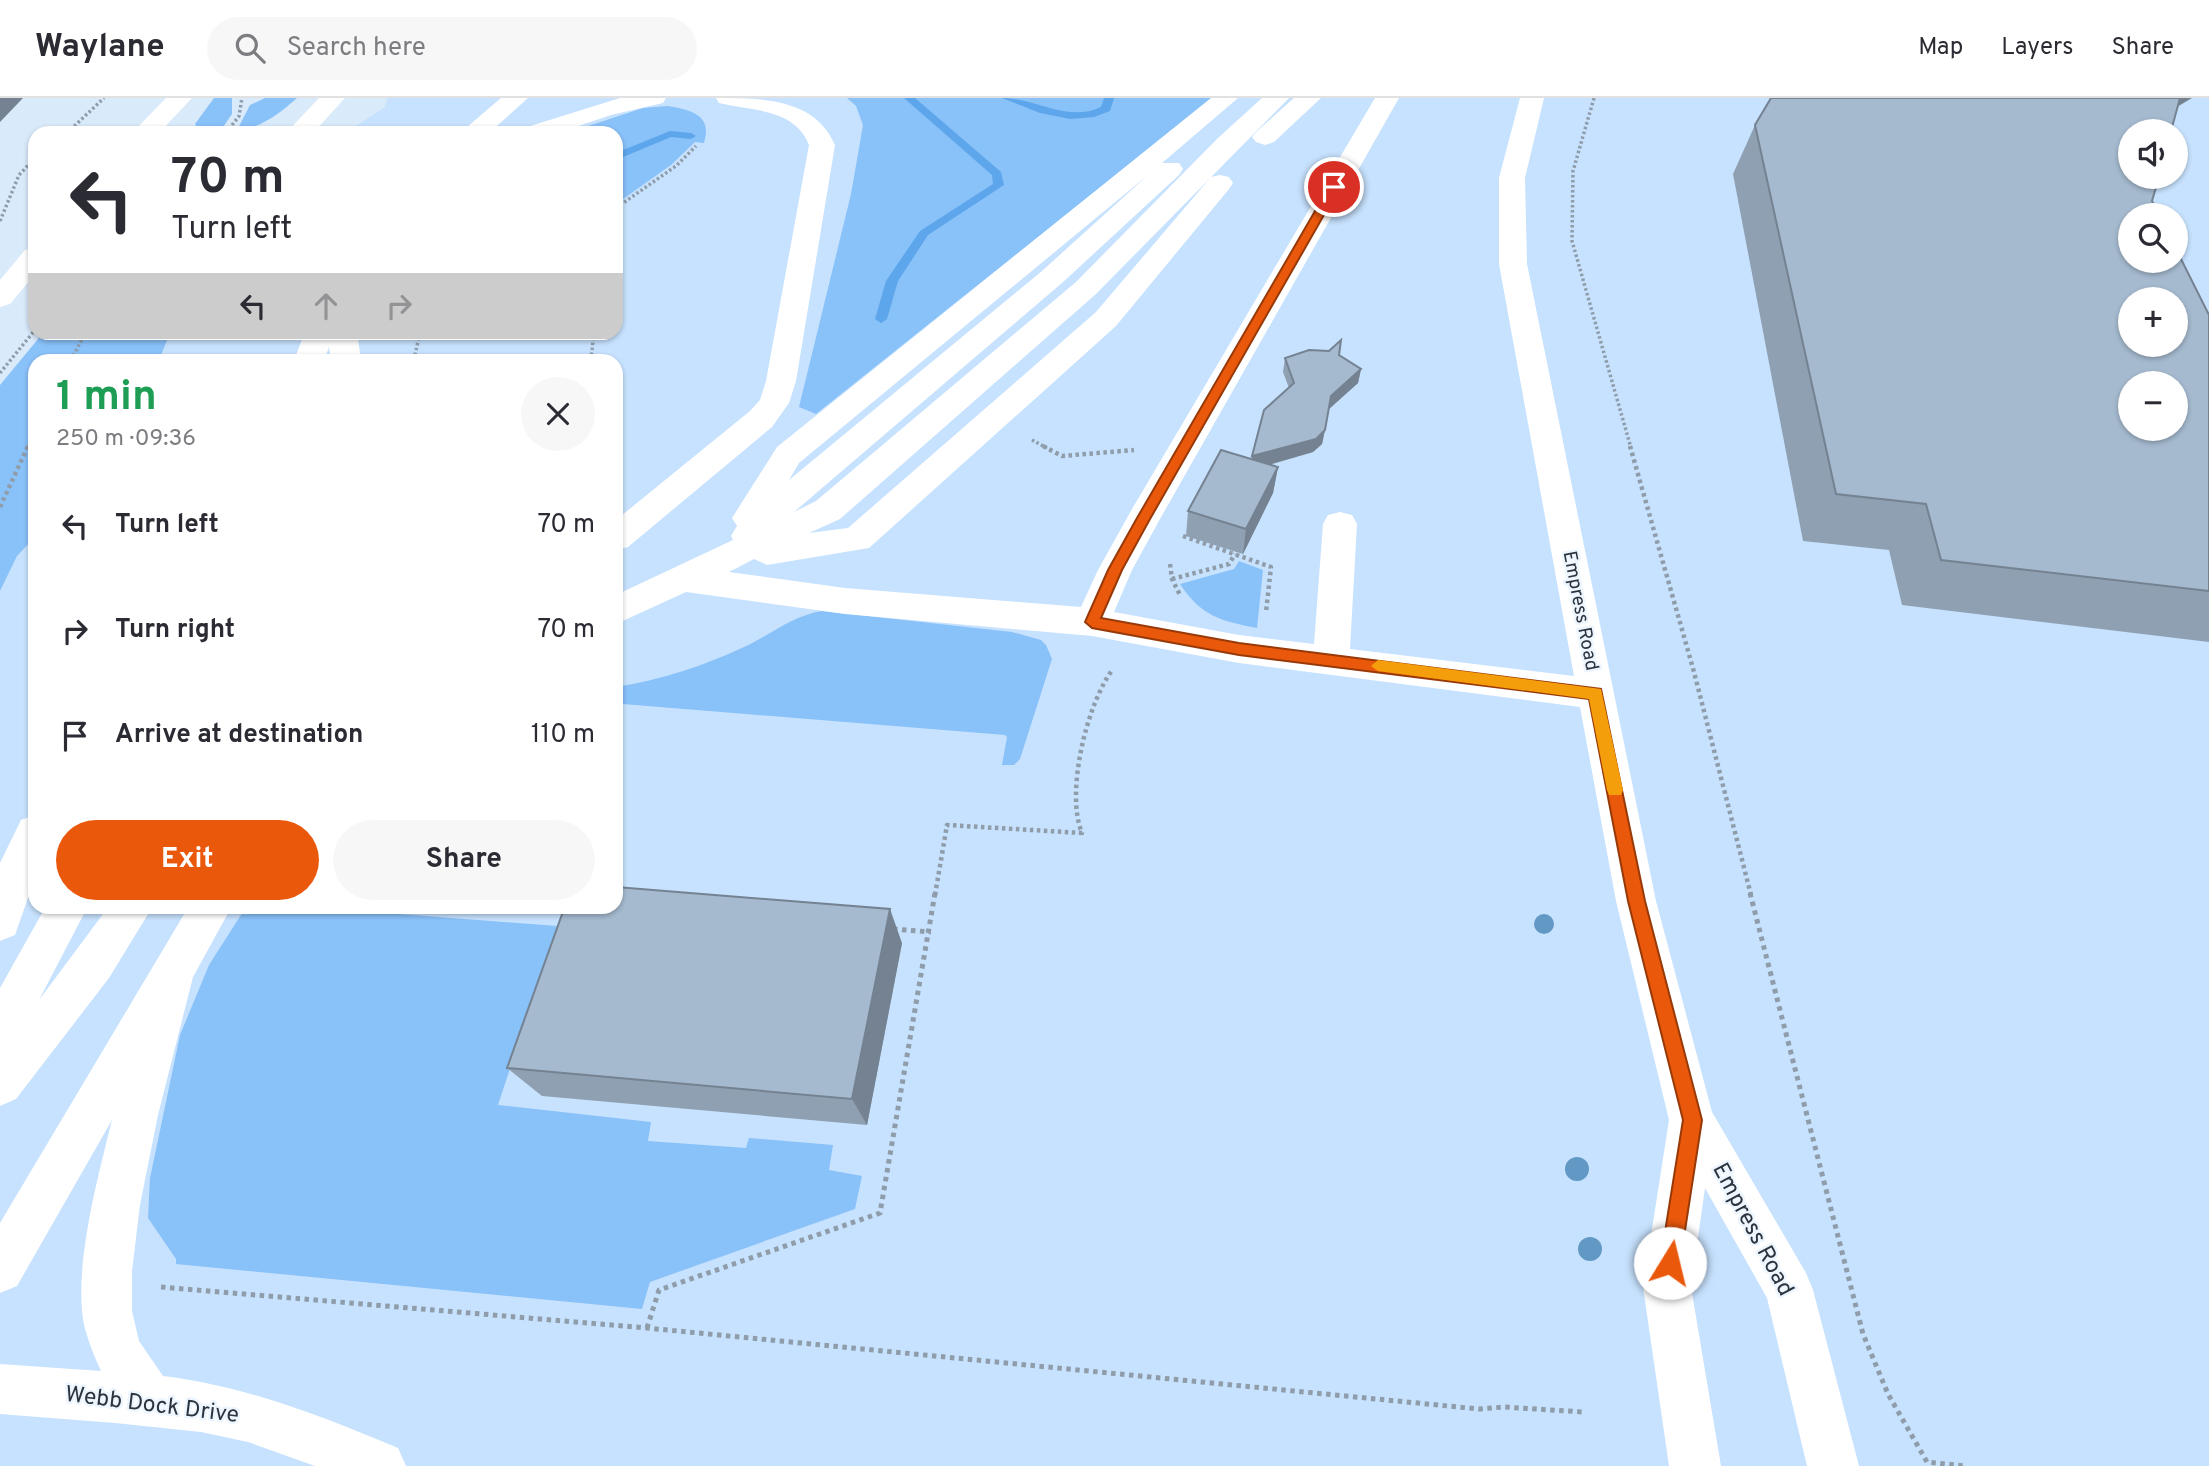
<!DOCTYPE html>
<html lang="en">
<head>
<meta charset="utf-8">
<style>
  body { margin:0; font-family:Overpass,sans-serif; background:#f7f7f7; color:#2b2b33; height:100vh; display:flex; flex-direction:column; font-size:26px; white-space:nowrap }
  * { box-sizing:border-box; margin:0 }
  p { font-size:23px; color:#7c7c81 }
  .icon { flex:none; width:38px; height:38px; fill:none; stroke:currentColor; stroke-width:2; stroke-linecap:round; stroke-linejoin:round }
  .map { position:relative; flex:1; overflow:hidden }
  .sheet { position:absolute; left:28px; top:256px; width:595px; height:560px; display:flex; flex-direction:column; background:#fff; border-radius:21px; box-shadow:0 2px 5px #0004 }
  .sheet>* { flex:none }
  .hud { position:absolute; left:28px; top:28px; width:595px; height:214px; border-radius:21px; box-shadow:0 2px 5px #0004; background:#fff; color:#2b2b33; overflow:hidden }
  .controls { position:absolute; left:2118px; top:21px; display:grid; gap:14px }
  .controls a { display:grid; place-items:center; width:70px; height:70px; border-radius:50%; background:#fff; box-shadow:0 2px 5px #0004; font-size:35px }
  .pin { position:absolute; display:grid; place-items:center; width:60px; height:60px; color:#fff; margin:-30px; border:4px solid #fff; border-radius:50%; box-shadow:0 2px 7px #0007 }
  .me { position:absolute; width:77px; margin:-38px; rotate:9deg; stroke-linejoin:round; filter:drop-shadow(0 0 5px #0008) }
  .turn { display:flex; align-items:center; gap:24px; height:147px; padding:0 28px; font-size:32px }
  .turn .icon { width:91px; height:91px; stroke-width:2.5 }
  .turn b { display:block; font-size:49px; line-height:60px }
  .lanes { display:flex; align-items:center; height:66px; padding:0 28px; background:#0003; justify-content:center; gap:35px; direction:ltr }
  .lanes .off { opacity:.35 }
  .round { display:grid; place-items:center; flex:none; width:74px; height:74px; border-radius:37px; background:#f7f7f7 }
  .head { display:flex; align-items:center; justify-content:space-between; height:119px; padding:0 28px }
  h1 { font-size:42px; font-weight:700; line-height:52px; color:#1e9e55 }
  .button { display:flex; gap:14px; margin-top:auto; padding:14px 28px }
  .button a { flex:1; height:80px; border-radius:42px; background:#ea580c; color:#fff; font-size:28px; font-weight:700; line-height:80px; text-align:center }
  .button a+a { background:#f7f7f7; color:#2b2b33 }
  ul { padding:0; list-style:none }
  li { display:flex; align-items:center; gap:21px; height:105px; padding:0 28px }
  li div { flex:1 }
  li b { display:block; font-size:26px }
  li em { font-style:normal }
  header { display:flex; align-items:center; gap:42px; box-sizing:border-box; height:98px; padding:0 35px; background:#fff; border-bottom:2px solid #e1e1e2 }
  header strong { font-size:33px }
  nav { display:flex; gap:38px; margin-inline-start:auto; font-size:24px }
  .search { width:490px; height:63px; background:#f7f7f7; display:flex; align-items:center; gap:18px; box-sizing:border-box; padding:0 24px; border-radius:38px; color:#7c7c81; font-size:26px }
  .map>svg:first-child { display:block }
</style>
</head>
<body>
<header>
<strong>Waylane</strong>
<div class="search"><svg class="icon" aria-label="search" viewBox="0 0 24 24"><circle cx="10" cy="10" r="6"/><path d="M15 15l6 6"/></svg>Search here</div>
<nav><a>Map</a><a>Layers</a><a>Share</a></nav>
</header>
<div class="map">
<svg width="2209" height="1368" viewBox="0 0 2209 1368">
  <rect width="100%" height="100%" fill="#d9eafb"/>
  <path fill="#c7e2fe" fill-rule="evenodd" d="M387,0H2209V1368H0V493L17,458L35,439V808H616V262H159L170,235L616,234V35H345L385,9ZM2130,33H2175V79H2130ZM2130,117H2175V163H2130ZM2130,201H2175V247H2130ZM2130,285H2175V331H2130Z"/>
  <g fill="#89c1f9">
    <path d="M214,0H232V16L219,35H200L195,26Z"/>
    <path d="M265,0H297C278,17 261,29 236,34L250,7Z"/>
    <path d="M847,0H1212L816,316L799,309L851,96L863,27L856,8Z"/>
    <path d="M668,8C691,12 713,17 704,45L695,44L671,67L616,106V35H567L643,10Z"/>
    <path d="M43,235H170L159,262H35V439L17,458L0,493V287Z"/>
    <path d="M1239,463L1263,472L1257,530C1221,523 1201,518 1180,486L1234,471Z"/>
    <path d="M822,513L1012,534L1041,542L1046,547L1052,561L1020,661L1014,667H1002L1007,639L1005,637L623,606L616,622V589C661,582 703,568 744,549C770,537 794,517 822,513Z"/>
    <path d="M246,809H388L386,815L557,828L498,1007L651,1024L648,1043L746,1050L749,1040L833,1047L829,1072L862,1078L855,1111L650,1184L642,1211L176,1166V1161L148,1120L150,1080L180,937L209,867Z"/>
  </g>
  <g fill="none" stroke-linecap="round" stroke-linejoin="round">
    <g fill="#5da6ec" fill-rule="evenodd">
      <path d="M904,0H915L1001,74L1004,87L928,137L898,183L887,221L881,225L875,221L886,183L920,133L993,86L992,77Z"/>
      <path d="M1002,0C1037,0 1067,25 1101,9L1104,0H1114L1110,13L1094,19L1070,21L1040,15Z"/>
      <path d="M670,33L691,35L696,38L691,41L671,39L616,62V55Z"/>
    </g>
    <g stroke="#8f9caa" stroke-width="3.5" stroke-dasharray="2.5 2.5" stroke-linecap="butt">
      <path d="M1594,0L1573,73L1572,143L1631,350"/>
      <path d="M67,35L104,0"/>
      <path d="M226,35L239,18L242,0"/>
      <path d="M616,110L676,68L696,48"/>
      <path d="M0,123L19,77L35,60"/>
      <path d="M71,262L86,234"/>
      <path d="M414,262L420,234"/>
      <path d="M591,262L594,234"/>
      <path d="M0,275L35,232"/>
      <path d="M1032,342L1047,350"/>
      <path d="M28,350L35,334"/>
    </g>
    <g stroke="#8f9caa" stroke-width="4.5" stroke-dasharray="3.5 3.5" stroke-linecap="butt">
      <path d="M1043,348L1062,358L1134,352"/>
      <path d="M1630,348L1694,574L1751,797"/>
      <path d="M0,409L28,348"/>
      <path d="M1183,438L1271,469L1266,514"/>
      <path d="M1170,466L1172,481L1180,497"/>
      <path d="M1172,481L1229,466L1235,456"/>
      <path d="M935,797L947,727L1082,735C1065,695 1087,605 1113,571"/>
    </g>
    <g stroke="#8f9caa" stroke-width="5" stroke-dasharray="4.5 4.5" stroke-linecap="butt">
      <path d="M1750,795L1863,1236L1888,1296L1927,1364L1965,1368"/>
      <path d="M893,831L931,834"/>
      <path d="M161,1189L647,1230L1479,1311L1504,1309L1583,1314"/>
      <path d="M647,1230L659,1192L880,1115L935,795"/>
    </g>
    <g fill="#fff" fill-rule="evenodd">
      <path d="M166,0H192L159,35H132Z"/>
      <path d="M319,0H345L313,35H286Z"/>
      <path d="M501,0H528L489,35H460Z"/>
      <path d="M620,0H666L663,5L611,17L558,35H520L524,30Z"/>
      <path d="M716,0C762,0 815,0 835,47L796,283L789,305L772,329L628,449L616,452V422L750,313L760,302L766,283L809,47C795,10 751,13 719,5Z"/>
      <path d="M1211,0H1238L1162,65H1179L1183,71L1179,77L1062,185L794,414L816,403L1076,184L1218,40L1262,0H1289L1096,196L840,421L809,435L848,430L1096,214L1211,79L1220,77L1229,79L1233,85L1229,91L1116,228L869,450L767,467L754,461L729,474L845,490L1081,509L1098,472L1132,411L1375,0H1399L1160,421L1132,472L1114,514L1239,537L1314,546L1323,426L1328,417L1340,414L1352,417L1357,426L1350,551L1574,578L1499,166V80L1520,0H1544L1525,80L1527,166L1656,803L1712,1014L1806,1175L1813,1192L1859,1368H1807L1767,1200L1705,1090L1691,1189L1721,1368H1669L1643,1189L1669,1022L1616,803L1580,609L1239,565L1092,538L845,516L686,494L616,526V497L733,442L731,438L737,428L732,420L777,349ZM1148,77L1042,173L789,382L799,365Z"/>
      <path d="M1294,0H1321L1274,44L1265,47L1256,44L1252,39L1256,34Z"/>
      <path d="M35,149V176L10,206L0,209V182L25,152Z"/>
      <path d="M305,234H357L361,262H331L329,249L324,262H294Z"/>
      <path d="M35,717V780L15,837L0,843V765L21,722Z"/>
      <path d="M46,808H88L39,902L109,808H153L109,880L16,1001L0,1008V890Z"/>
      <path d="M189,808H232L193,879L158,1017L140,1107L132,1173V1213L139,1243L163,1278C246,1288 321,1318 398,1350L406,1368H315L248,1344L201,1334L115,1325L0,1316V1266L101,1273C94,1258 88,1243 84,1227C73,1170 98,1079 112,1022L17,1188L0,1195V1125Z"/>
    </g>
  </g>
  <g fill="#6299c4">
    <circle cx="1544" cy="826" r="10"/>
    <circle cx="1577" cy="1071" r="12"/>
    <circle cx="1590" cy="1151" r="12"/>
  </g>
  <g fill="#8ea0b2">
    <path d="M2178,8L2152,103L2209,217V544L1902,507L1889,452L1803,443L1733,76L1755,27Z"/>
    <path d="M1339,257L1361,271L1358,285L1329,311L1322,346L1313,354L1269,367L1278,369L1273,395L1243,456L1186,438L1188,413L1252,361V358L1289,290L1283,274L1285,260Z"/>
    <path d="M902,845L867,1027L542,998L507,970Z"/>
  </g>
  <g fill="#748291">
    <path d="M0,0H23L0,24Z"/>
    <path d="M2168,0H2192L2150,25Z"/>
    <path d="M1361,271L1358,285L1329,311L1331,298Z"/>
    <path d="M1325,332L1322,346L1313,354L1250,372L1252,358Z"/>
    <path d="M1278,369L1273,395L1243,456L1246,431Z"/>
    <path d="M890,811L902,845L867,1027L852,1001Z"/>
  </g>
  <g fill="#a5bacf" stroke="#748291" stroke-width="2" fill-rule="evenodd">
    <path d="M1771,0H2180L2171,33H2130V79H2159L2152,103L2159,117H2130V163H2175V149L2209,217V493L1941,462L1926,406L1836,396L1755,27ZM2130,201H2175V247H2130ZM2130,285H2175V331H2130Z"/>
    <path d="M1341,242L1339,257L1361,271L1331,298L1325,332L1316,341L1252,358L1264,312L1294,285L1285,260L1309,252L1329,253Z"/>
    <path d="M1221,352L1278,369L1246,431L1188,413Z"/>
    <path d="M616,789L890,811L852,1001L507,970L565,808H616Z"/>
  </g>
  <path fill="#ea580c" stroke="#983908" stroke-width="2" d="M1334,86L1340,89L1150,421L1122,472L1101,520L1239,545L1601,591L1645,803L1702,1022L1680,1165L1677,1172L1670,1175L1663,1172L1660,1165L1683,1022L1628,803L1589,601L1239,557L1092,530L1085,524L1108,472L1137,420L1329,89Z"/>
  <path fill="#f59e0b" d="M1378,562L1601,591L1623,692L1621,697H1609L1607,692L1589,601L1378,573L1371,568Z"/>
  <g text-anchor="middle" dominant-baseline="central" stroke-width="5" stroke-linejoin="round" paint-order="stroke">
    <g font-size="19" fill="#2b333c" stroke="#edf6ff">
      <text transform="translate(1580 513) rotate(79)">Empress Road</text>
    </g>
    <g font-size="23" fill="#2b333c" stroke="#edf6ff">
      <text transform="translate(1752 1132) rotate(62)">Empress Road</text>
      <text transform="translate(152 1308) rotate(7)">Webb Dock Drive</text>
    </g>
  </g>
</svg>
<div class="controls">
<a><svg class="icon" aria-label="sound" viewBox="0 0 24 24"><path d="M4 9h4l5-4v14l-5-4H4zM17 9q2 3 0 6"/></svg></a>
<a><svg class="icon" aria-label="search" viewBox="0 0 24 24"><circle cx="10" cy="10" r="6"/><path d="M15 15l6 6"/></svg></a>
<a>+</a>
<a>−</a>
</div>
<div class="pin" style="left:1334px;top:89px;background:#d93025"><svg class="icon" aria-label="arrive" viewBox="0 0 24 24"><path d="M6 21V4h12l-3 4 3 4H6"/></svg></div>
<svg class="me" style="left:1670px;top:1165px" viewBox="-20 -20 40 40"><circle r="19" fill="#fff"/><path d="M0-13L10 11 0 6-10 11z" fill="#ea580c"/></svg>
<div class="hud">
<div class="turn"><svg class="icon" aria-label="left" viewBox="0 0 24 24"><path d="M17 20v-9H6M10 6l-5 5 5 5"/></svg><div><b>70 m</b>Turn left</div></div>
<div class="lanes"><svg class="icon" aria-label="left" viewBox="0 0 24 24"><path d="M17 20v-9H6M10 6l-5 5 5 5"/></svg><svg class="icon off" aria-label="ahead" viewBox="0 0 24 24"><path d="M12 20V5M6 11l6-6 6 6"/></svg><svg class="icon off" aria-label="right" viewBox="0 0 24 24"><path d="M7 20v-9h11M14 6l5 5-5 5"/></svg></div>
</div>
<section class="sheet">
<div class="head"><div><h1>1 min</h1><p>250 m · 09:36</p></div><a class="round"><svg class="icon" aria-label="close" viewBox="0 0 24 24"><path d="M6 6l12 12M18 6L6 18"/></svg></a></div>
<ul>
<li><svg class="icon" aria-label="left" viewBox="0 0 24 24"><path d="M17 20v-9H6M10 6l-5 5 5 5"/></svg><div><b>Turn left</b></div><em>70 m</em></li>
<li><svg class="icon" aria-label="right" viewBox="0 0 24 24"><path d="M7 20v-9h11M14 6l5 5-5 5"/></svg><div><b>Turn right</b></div><em>70 m</em></li>
<li><svg class="icon" aria-label="arrive" viewBox="0 0 24 24"><path d="M6 21V4h12l-3 4 3 4H6"/></svg><div><b>Arrive at destination</b></div><em>110 m</em></li>
</ul>
<div class="button"><a>Exit</a><a>Share</a></div>
</section>
</div>
</body>
</html>
